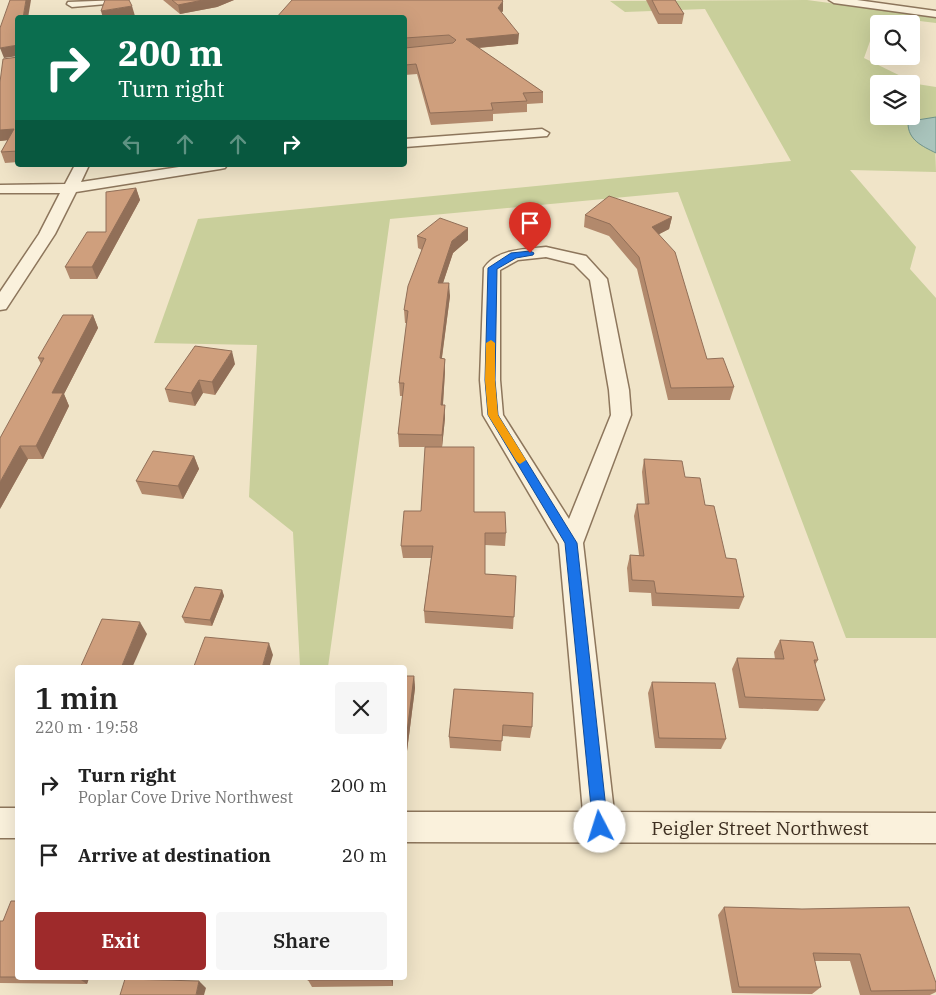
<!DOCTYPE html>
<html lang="en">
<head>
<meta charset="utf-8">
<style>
  body { margin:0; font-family:"IBM Plex Serif",serif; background:#f6f6f6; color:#222; height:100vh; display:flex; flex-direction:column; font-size:19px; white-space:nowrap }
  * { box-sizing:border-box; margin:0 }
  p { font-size:16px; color:#767676 }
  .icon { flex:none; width:28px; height:28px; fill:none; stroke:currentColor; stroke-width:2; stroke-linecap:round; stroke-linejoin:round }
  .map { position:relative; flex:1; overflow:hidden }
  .sheet { position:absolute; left:15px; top:665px; width:392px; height:315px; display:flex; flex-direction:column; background:#fff; border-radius:5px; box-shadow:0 5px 20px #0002 }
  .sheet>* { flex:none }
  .banner { position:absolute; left:15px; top:15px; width:392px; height:152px; border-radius:5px; box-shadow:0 5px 20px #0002; background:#0b6e4f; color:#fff; overflow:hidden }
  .buttons { position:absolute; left:870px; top:15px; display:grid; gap:10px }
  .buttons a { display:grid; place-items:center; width:50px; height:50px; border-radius:5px; background:#fff; box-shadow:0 5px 20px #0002; font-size:25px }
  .pin { position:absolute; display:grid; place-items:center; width:42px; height:42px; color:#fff; margin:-51px -21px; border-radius:50% 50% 50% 0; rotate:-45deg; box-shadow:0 0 5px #0007 }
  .pin .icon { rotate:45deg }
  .me { position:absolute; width:55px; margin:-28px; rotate:355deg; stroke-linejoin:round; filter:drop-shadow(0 0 4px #0008) }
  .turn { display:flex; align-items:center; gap:18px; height:105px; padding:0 20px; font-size:22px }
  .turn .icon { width:65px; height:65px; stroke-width:2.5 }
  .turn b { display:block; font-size:35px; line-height:42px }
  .lanes { display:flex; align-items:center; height:48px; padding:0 20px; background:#0003; justify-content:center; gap:25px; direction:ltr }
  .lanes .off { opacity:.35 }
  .round { display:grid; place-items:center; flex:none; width:52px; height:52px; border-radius:5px; background:#f6f6f6 }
  .overview { display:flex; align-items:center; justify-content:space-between; height:85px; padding:0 20px }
  h1 { font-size:30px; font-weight:600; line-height:38px }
  .primary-button { display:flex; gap:10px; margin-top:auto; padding:10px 20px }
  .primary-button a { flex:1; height:58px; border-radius:5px; background:#9e2a2b; color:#fff; font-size:20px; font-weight:600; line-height:58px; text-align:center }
  .primary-button a+a { background:#f6f6f6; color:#222 }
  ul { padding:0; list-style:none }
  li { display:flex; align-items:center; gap:15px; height:70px; padding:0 20px }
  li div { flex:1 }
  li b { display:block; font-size:19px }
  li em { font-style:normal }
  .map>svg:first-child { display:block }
</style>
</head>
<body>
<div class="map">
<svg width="936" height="995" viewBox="0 0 936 995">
  <rect width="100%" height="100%" fill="#f0e4c8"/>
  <path fill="#c9cf9b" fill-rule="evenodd" d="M807,0L936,17V23L879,16L864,58L917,84L936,87V117H934L936,172L850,170L916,247L910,269L936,298V638H846L678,192L390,219L328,667H300L293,532L249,497L257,345L154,343L198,219L791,161L705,9L625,12L610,1ZM879,84H911V116H879Z"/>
  <path fill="#a9c4bc" stroke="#6f938a" d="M936,117V153C922,146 908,140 908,123L911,121Z"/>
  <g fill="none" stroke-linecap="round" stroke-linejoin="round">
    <defs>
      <g id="minor">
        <path d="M123,0L118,3L72,7L67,4L68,2Z"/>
        <path d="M829,0H857L936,11V17L834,3Z"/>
        <path d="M542,129L549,133L547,136L405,147V139Z"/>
        <path d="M75,165H89L81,182L192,165H227L225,168L220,169L76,192L55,234L6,309L0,310V292L39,234L60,193H0V185L65,184Z"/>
        <path d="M546,247L586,256L607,279L629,390L631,415L583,543L614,812L936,813V843L405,842V812H583L559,544L483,415L480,380L484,268C497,249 525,249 546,247ZM546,257L574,264L590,280L609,390L611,415L569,519L503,415L500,380V270L518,260Z"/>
        <rect x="0" y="808" width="18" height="30"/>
      </g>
    </defs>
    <use href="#minor" stroke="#8d765c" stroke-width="3"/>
    <use href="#minor" fill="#faf1dc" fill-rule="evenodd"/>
  </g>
  <g fill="#b2896c">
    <path d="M163,0H234L217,7L180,14Z"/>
    <path d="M646,0H675L684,14L682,24H658Z"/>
    <path d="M503,11L501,13L518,44L479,48L543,92V103L527,104V112L493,114V121L431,125L417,74L405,75V18Z"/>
    <path d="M18,57V162L5,163L1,152L8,140L0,141V82Z"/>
    <path d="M136,188L140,200L97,279H70L65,267L106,232Z"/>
    <path d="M585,215L672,217L669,229L659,234L707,359L734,387L730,400H668L637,269L609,236L584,227Z"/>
    <path d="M417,236L468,240L453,253L443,283L450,296L442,358L445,359V371L443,405L445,418L442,447L474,512L506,533L505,546L485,545V574L516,576L513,629L425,623L424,611L431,558H403L401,546L421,511L426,447H399L398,434L403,396H400L399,383L407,323H405L404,310L422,250L418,248Z"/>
    <path d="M93,315L98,328L64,394L69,406L43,459H28L0,509L41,364L38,358Z"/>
    <path d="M235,364L215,395L203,393L195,406L169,402L165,389Z"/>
    <path d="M194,456L199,469L183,499L142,494L136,481Z"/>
    <path d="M644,459L685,477L705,505L726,558L744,597L739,609L652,606L651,593L629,592L627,568L630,555H639L634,516L637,504H645L642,472Z"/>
    <path d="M222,590L224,596L212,626L185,623L182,617Z"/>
    <path d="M780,640L818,660L815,665L825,700L818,711L739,708L732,669L737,658L775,659L774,652Z"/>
    <path d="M405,676H414L415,688L407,751H405Z"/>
    <path d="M652,682L726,739L721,749L655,748L648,693Z"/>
    <path d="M454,689L532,727L530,738L502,736L501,751L450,748L449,737Z"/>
    <path d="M18,901V978H89L87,984L0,983V921H3Z"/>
    <path d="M724,907L802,909L936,983V992L930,995H860L850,961H814L821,987L812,994L732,993L718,915Z"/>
    <path d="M393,978V986L312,987L308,980Z"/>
  </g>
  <g fill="#916f58">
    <path d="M26,0H31L28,18H23Z"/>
    <path d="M203,0H234L217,7L180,14L178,5Z"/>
    <path d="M503,1V11L497,18L498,8Z"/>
    <path d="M132,6L135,16L126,18H103L101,11Z"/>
    <path d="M519,34L518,44L466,49V39Z"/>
    <path d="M18,45V56L4,58L0,48Z"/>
    <path d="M14,129L18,139L0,141V130Z"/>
    <path d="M136,188L140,200L97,279L92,267Z"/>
    <path d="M672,217L669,229L650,239L652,227Z"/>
    <path d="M468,228V240L453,253L439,295L438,283L452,241Z"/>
    <path d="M449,283L450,296L440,371V358Z"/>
    <path d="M93,315L98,328L64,394L69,406L43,459L36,446L52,393Z"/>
    <path d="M232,351L235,364L215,395L212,382Z"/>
    <path d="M445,359V371L442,418L441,405Z"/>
    <path d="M199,380L203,393L195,406L191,393Z"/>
    <path d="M445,405V418L442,447V435Z"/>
    <path d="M20,446L28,459L0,509V482Z"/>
    <path d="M194,456L199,469L183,499L178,486Z"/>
    <path d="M222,590L224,596L212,626L210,620Z"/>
    <path d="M140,622L147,634L132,668H121Z"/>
    <path d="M269,643L273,655L269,668H262Z"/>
    <path d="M414,676L415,688L407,751L406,740Z"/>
    <path d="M78,978H89L87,984Z"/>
    <path d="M391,978H393V986L391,980Z"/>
    <path d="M199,981L206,988L204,995H196Z"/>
  </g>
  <g fill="#cf9f7d" stroke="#916f58">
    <path d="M10,0H26L23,18H18V45L0,48V28Z"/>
    <path d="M105,0H129L132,6L101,11Z"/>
    <path d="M172,0H203L178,5Z"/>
    <path d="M292,0H502L503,1L498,8L519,34L466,39L543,92L523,93L527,101L491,103L493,110L430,113L416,64L405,65V48L453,43L456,40L449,35L405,38V18H276Z"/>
    <path d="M652,0H675L684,14H659Z"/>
    <path d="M18,57V151L1,152L14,129L0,130V82L3,59Z"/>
    <path d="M136,188L92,267H65L87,232H106V192Z"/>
    <path d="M609,196L672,217L652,227L675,252L707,359L723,358L734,387L671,388L639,257L610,224L585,215Z"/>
    <path d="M440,218L468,228L452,241L438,283H449L440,358L445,359L441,405H445L442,435L398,434L404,383H399L408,311L404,310L408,286L426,239L417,236Z"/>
    <path d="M63,315H93L52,393H63L36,446H20L0,482V438L44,358H38Z"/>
    <path d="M195,346L232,351L212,382L199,380L191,393L165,389Z"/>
    <path d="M425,447H474V512H505L506,533H485V574L516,576L514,617L424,611L433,546H401L404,511H421Z"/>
    <path d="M153,451L194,456L178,486L136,481Z"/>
    <path d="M644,459L682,461L685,477L700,478L705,505L714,506L726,558L736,559L744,597L656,593L654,581L632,580L630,555L644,556L637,504H649Z"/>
    <path d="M195,587L222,590L210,620L182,617Z"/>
    <path d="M102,619L140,622L121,668H80Z"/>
    <path d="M205,637L269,643L262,668H206L194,666Z"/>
    <path d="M780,640L813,642L818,660H814L825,700L745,697L737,658L784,659Z"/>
    <path d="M405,676H414L406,740H405Z"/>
    <path d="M652,682L715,683L726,739L659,738Z"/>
    <path d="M454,689L533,693L532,727L503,725L502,741L449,737Z"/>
    <path d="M11,901H18V977H0V921H3Z"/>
    <path d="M724,907L802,909L909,907L936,983V990L871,991L860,954L813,953L821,987H739Z"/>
    <rect x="308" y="978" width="83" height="2"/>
    <path d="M125,979L199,981L196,995H120Z"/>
  </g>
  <path fill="#1a73e8" stroke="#114b97" d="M530,251L534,253L533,255L516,258L497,269L495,380L498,415L577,543L608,827L606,833L600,835L595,833L593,827L565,543L488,415L485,380L488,268L511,253Z"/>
  <path fill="#f59e0b" d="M491,340L495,343V380L498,415L526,460L520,464L517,462L488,415L485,380L486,343Z"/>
  <g text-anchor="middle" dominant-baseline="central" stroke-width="5" stroke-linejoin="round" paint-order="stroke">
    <g font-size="19" fill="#3d2e20" stroke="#f7eed8">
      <text x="760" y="828">Peigler Street Northwest</text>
    </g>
  </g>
</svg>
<div class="buttons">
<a><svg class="icon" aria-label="search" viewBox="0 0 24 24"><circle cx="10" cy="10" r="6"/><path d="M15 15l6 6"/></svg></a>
<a><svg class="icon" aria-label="layers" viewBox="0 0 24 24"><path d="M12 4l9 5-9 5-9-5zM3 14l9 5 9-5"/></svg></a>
</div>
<div class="pin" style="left:530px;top:253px;background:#d93025"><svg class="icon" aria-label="arrive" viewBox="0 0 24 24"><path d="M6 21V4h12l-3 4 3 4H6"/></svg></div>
<svg class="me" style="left:600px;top:827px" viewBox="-20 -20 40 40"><circle r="19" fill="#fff"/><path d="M0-13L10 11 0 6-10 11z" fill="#1a73e8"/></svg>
<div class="banner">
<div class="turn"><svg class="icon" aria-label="right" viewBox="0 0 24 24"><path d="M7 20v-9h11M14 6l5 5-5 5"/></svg><div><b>200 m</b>Turn right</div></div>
<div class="lanes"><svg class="icon off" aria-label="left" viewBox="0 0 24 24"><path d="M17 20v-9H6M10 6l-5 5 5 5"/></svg><svg class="icon off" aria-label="ahead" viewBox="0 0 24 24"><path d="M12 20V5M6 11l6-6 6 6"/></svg><svg class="icon off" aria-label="ahead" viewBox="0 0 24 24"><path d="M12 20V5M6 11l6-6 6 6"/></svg><svg class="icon" aria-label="right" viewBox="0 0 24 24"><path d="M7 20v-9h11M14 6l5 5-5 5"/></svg></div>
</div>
<section class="sheet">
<div class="overview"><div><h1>1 min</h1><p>220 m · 19:58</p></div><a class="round"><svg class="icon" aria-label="close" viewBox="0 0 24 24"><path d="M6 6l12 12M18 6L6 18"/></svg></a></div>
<ul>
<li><svg class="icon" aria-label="right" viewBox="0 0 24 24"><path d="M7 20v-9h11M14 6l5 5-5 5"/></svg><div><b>Turn right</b><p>Poplar Cove Drive Northwest</p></div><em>200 m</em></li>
<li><svg class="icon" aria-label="arrive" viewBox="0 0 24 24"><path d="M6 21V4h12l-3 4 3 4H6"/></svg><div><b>Arrive at destination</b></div><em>20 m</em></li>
</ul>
<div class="primary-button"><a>Exit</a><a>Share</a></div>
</section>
</div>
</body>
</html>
